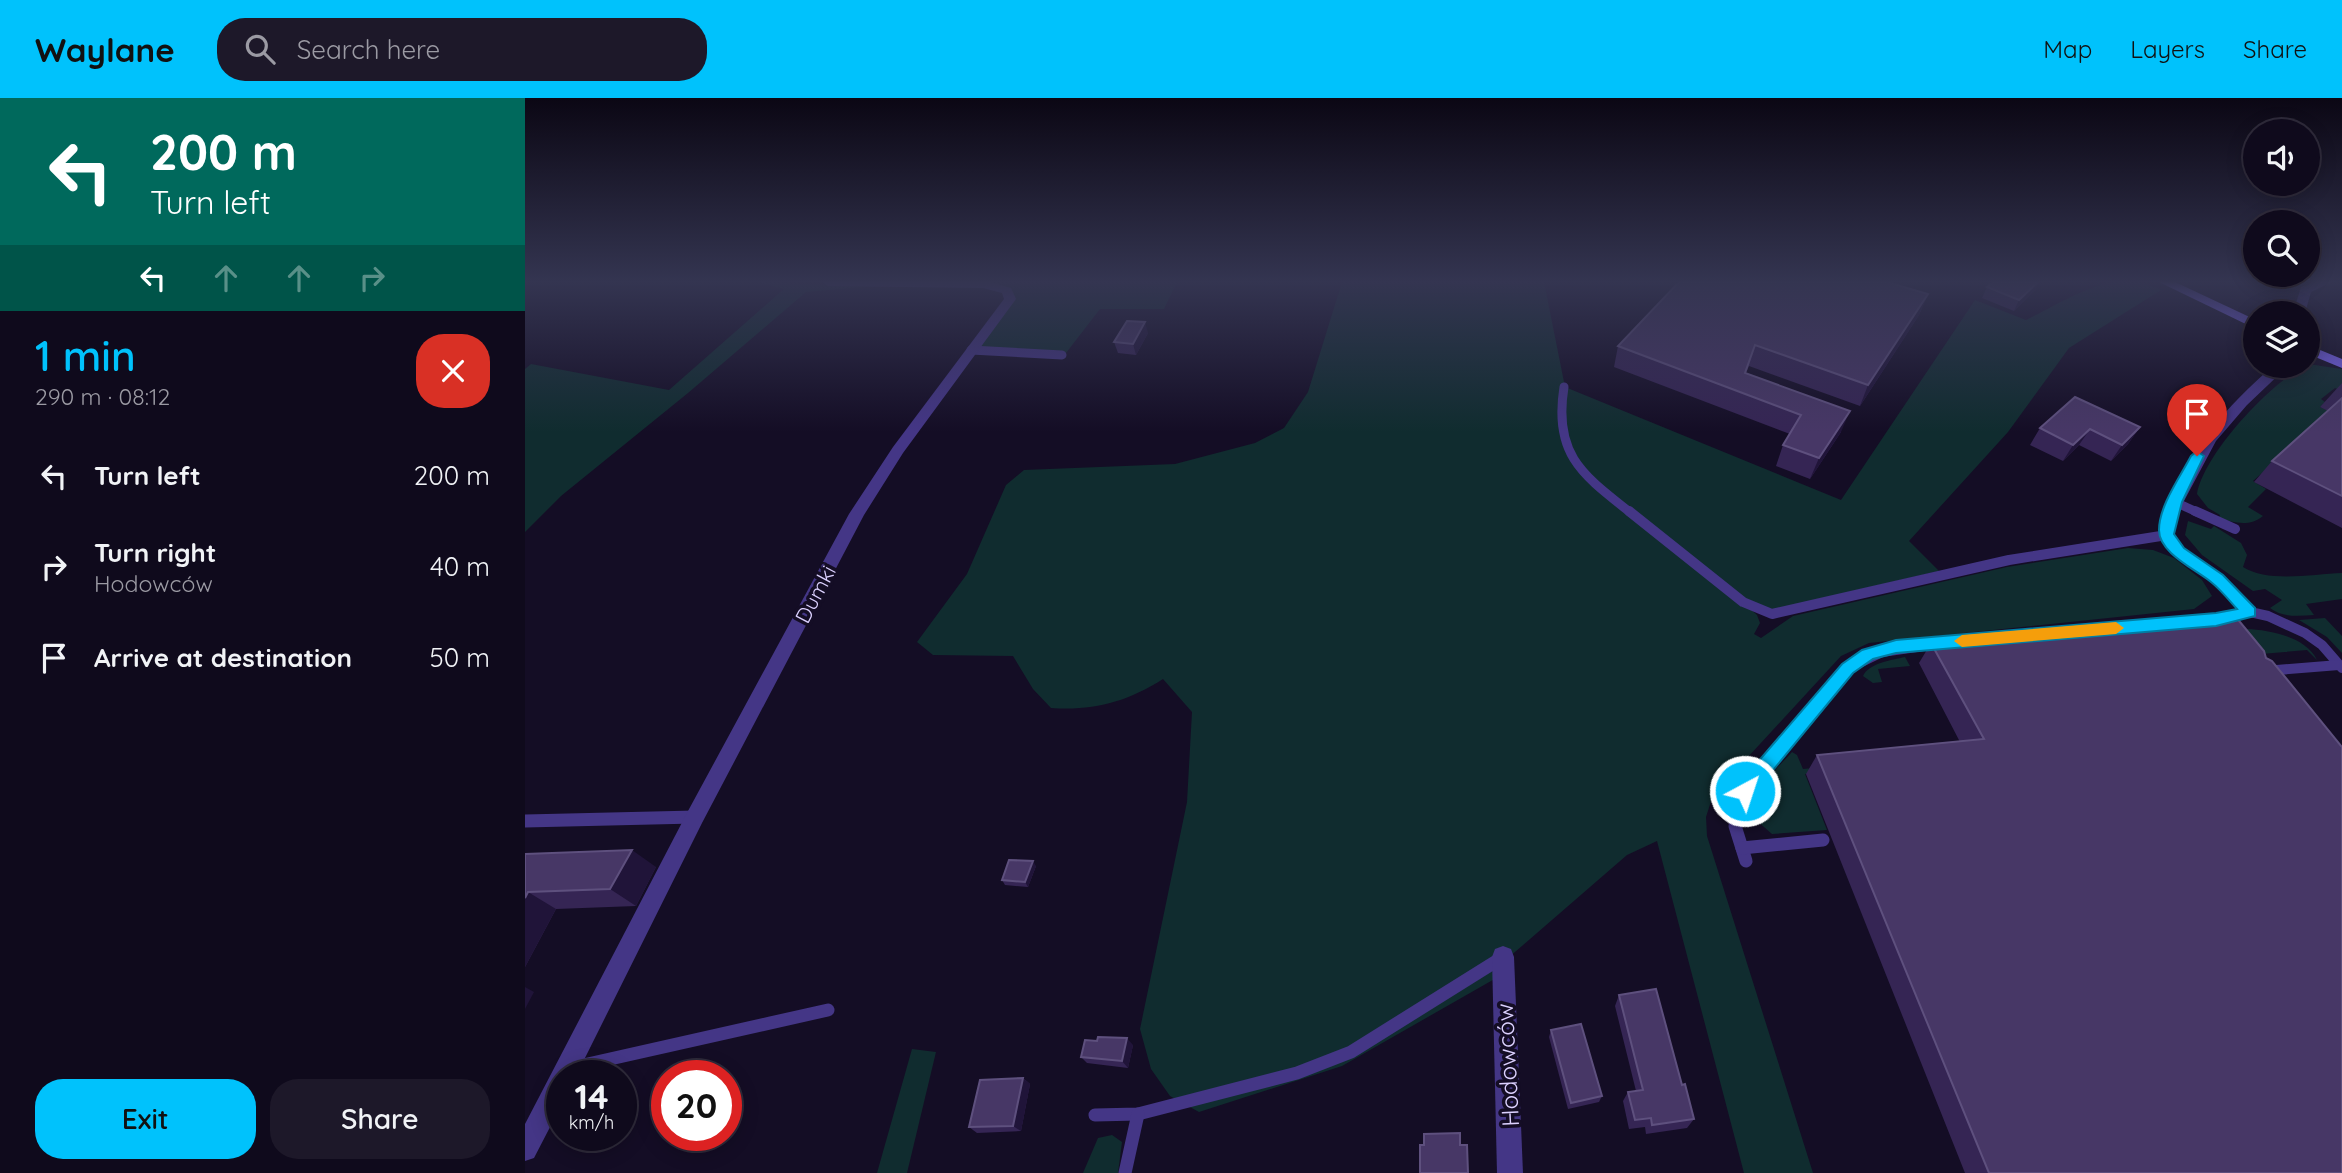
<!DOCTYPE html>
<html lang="en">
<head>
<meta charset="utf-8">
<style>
  body { margin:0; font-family:Quicksand,sans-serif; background:#1d1829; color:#f1f3f6; height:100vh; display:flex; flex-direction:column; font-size:26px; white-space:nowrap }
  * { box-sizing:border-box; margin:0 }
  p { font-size:23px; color:#9b9aa3 }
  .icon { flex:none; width:38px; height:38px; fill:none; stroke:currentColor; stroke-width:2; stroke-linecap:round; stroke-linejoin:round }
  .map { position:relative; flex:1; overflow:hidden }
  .panel { display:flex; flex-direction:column; background:#0f0a1c; width:525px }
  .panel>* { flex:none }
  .banner { background:#00695c; color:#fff; overflow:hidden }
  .fabs { position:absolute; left:1718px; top:21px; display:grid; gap:14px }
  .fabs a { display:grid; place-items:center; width:77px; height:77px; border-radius:50%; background:#0f0a1c; box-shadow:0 4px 18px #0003,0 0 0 2px #2f2b3b; font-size:35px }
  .speed { position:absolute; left:21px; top:962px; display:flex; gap:14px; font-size:35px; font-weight:700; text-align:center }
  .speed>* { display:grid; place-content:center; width:91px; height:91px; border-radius:50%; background:#0f0a1c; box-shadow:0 4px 18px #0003,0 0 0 2px #2f2b3b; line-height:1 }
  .speed small { font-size:18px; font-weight:400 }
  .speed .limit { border:10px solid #d22; background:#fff; color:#111 }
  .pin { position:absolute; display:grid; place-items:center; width:60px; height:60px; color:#fff; margin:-72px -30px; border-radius:50% 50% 50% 0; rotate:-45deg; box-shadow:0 0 7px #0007 }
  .pin .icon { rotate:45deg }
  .me { position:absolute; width:77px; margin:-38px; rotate:40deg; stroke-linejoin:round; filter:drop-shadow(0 0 5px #0008) }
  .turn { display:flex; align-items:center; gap:24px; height:147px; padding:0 35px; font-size:32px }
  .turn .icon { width:91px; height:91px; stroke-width:2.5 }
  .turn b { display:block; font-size:49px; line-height:60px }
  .lanes { display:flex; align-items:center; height:66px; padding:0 35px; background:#0003; justify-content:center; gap:35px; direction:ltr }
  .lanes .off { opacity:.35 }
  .round { display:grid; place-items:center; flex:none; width:74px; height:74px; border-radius:28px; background:#1d1829 }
  .headline { display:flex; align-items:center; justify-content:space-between; height:119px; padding:0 35px }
  h1 { font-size:42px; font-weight:600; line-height:52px; color:#00c2fc }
  .cta { display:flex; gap:14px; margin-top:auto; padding:14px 35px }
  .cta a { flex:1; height:80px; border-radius:28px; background:#00c2fc; color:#111; font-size:28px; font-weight:600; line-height:80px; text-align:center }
  .cta a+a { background:#1d1829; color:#f1f3f6 }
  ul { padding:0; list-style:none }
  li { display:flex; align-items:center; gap:21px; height:91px; padding:0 35px }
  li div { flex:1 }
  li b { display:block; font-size:26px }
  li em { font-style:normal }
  header { display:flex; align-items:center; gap:42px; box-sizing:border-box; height:98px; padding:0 35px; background:#00c2fc; color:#111 }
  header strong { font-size:33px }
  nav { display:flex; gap:38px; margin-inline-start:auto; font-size:24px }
  .search { width:490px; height:63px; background:#1d1829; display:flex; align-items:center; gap:18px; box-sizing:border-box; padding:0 24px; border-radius:28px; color:#9b9aa3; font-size:26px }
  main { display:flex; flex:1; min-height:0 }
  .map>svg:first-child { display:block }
</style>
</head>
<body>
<header>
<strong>Waylane</strong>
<div class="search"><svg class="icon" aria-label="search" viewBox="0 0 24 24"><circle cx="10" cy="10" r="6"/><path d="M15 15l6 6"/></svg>Search here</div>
<nav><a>Map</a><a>Layers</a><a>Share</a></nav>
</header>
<main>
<section class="panel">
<div class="banner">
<div class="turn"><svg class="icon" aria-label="left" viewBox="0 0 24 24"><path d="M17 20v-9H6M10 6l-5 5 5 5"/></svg><div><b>200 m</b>Turn left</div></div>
<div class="lanes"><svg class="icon" aria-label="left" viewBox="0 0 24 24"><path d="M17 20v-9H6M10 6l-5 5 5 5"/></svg><svg class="icon off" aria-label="ahead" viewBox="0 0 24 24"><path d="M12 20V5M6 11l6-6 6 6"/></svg><svg class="icon off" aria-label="ahead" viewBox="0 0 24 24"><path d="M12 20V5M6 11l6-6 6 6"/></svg><svg class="icon off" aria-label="right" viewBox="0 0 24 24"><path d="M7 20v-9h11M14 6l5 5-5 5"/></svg></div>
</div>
<div class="headline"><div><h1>1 min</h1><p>290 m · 08:12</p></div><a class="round" style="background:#d93025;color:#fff"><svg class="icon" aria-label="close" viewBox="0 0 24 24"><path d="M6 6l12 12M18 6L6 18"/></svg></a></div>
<ul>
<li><svg class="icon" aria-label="left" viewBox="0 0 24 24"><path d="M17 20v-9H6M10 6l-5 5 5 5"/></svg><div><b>Turn left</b></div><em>200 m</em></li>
<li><svg class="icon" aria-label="right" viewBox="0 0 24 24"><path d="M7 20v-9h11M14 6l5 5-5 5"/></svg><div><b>Turn right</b><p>Hodowców</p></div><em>40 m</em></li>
<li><svg class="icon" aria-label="arrive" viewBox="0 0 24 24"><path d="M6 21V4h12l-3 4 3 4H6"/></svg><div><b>Arrive at destination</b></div><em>50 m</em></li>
</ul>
<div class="cta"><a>Exit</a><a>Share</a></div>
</section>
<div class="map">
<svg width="1817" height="1075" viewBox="0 0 1817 1075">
  <rect width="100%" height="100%" fill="#140d25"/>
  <g fill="#102c2f">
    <path d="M234,184L338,189L281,194L163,295L36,398L0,434V271L6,266L144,292L259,191Z"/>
    <path d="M340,184H652L639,211H575L541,255L455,250L485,191L461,184Z"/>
    <path d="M817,184H1019L1040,289L1316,402L1450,202L1501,222C1545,201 1588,168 1636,192L1544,250L1483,334L1384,443L1414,473L1246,512L1219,505L1232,517L1235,525L1229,536L1236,540L1268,518L1482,469L1603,450L1628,452L1649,460L1677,482L1687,498L1669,511L1344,545L1316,558L1188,697L1181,719L1182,738L1288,1075H1219L1132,743L1102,757L983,860L973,879L817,968L674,1014L645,998L626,971L615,931L662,704L667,614L638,581C602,604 568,613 526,610L508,591L488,558L408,557L392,544L442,476L481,387L499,372L650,366L730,345L759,330L783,294Z"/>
    <path d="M1783,266L1817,271V293L1810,290L1796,301L1800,304L1795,309L1817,319L1799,320L1728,383L1741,391L1723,409L1738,418C1725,429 1709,425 1694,420L1695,417L1683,410L1672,396C1679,355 1748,282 1783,266Z"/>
    <path d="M1663,423L1686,431L1689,428L1716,445L1722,457L1718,469C1743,485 1788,476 1817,475V501L1781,506L1789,517C1774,518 1758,520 1745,510L1757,502L1740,491L1728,493L1677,457L1660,437Z"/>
    <path d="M1800,520L1817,538V555L1802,539L1774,522Z"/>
    <path d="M1722,531C1745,532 1781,539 1792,562L1782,552L1712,558L1693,534Z"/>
    <path d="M1380,559L1385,568L1353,571L1357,584L1348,585L1338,578C1344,565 1367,562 1380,559Z"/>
    <path d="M1267,654L1272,657L1278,671L1434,656L1436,661L1280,676L1302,732L1247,736L1231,722C1227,691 1248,675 1267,654Z"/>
    <path d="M387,951L411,954L382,1075H352Z"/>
    <path d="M587,1037L597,1044L593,1075H558L573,1040Z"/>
  </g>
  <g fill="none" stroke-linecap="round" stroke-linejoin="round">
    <g stroke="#443686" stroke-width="9">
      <path d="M446,252L537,257"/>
      <path d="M1039,289C1028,357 1058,377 1106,415"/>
      <path d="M1650,404L1674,415"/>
    </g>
    <g stroke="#443686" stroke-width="10">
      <path d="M1104,413L1218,504L1247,516L1484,462L1642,437L1654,454L1693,481L1725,514L1743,518L1780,535L1797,547L1817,570"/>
      <path d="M1670,413L1710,431"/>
      <path d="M1740,573L1814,567"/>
      <path d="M1216,707L1220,693L1322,571L1357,554L1419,545"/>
    </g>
    <g stroke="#443686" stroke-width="13">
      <path d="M1217,705L1210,728L1221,763"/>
      <path d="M0,723L170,719"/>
      <path d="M1217,750L1298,742"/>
      <path d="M45,970L303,912"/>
      <path d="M570,1017L613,1016L772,975L826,954L978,859"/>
      <path d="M600,1075L613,1016"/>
    </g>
    <g fill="#443686" fill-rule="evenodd">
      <path d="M297,184H465L486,190L491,201L378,355L339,417L177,725L51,978H37V1006L9,1060L0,1063V1026L163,713L324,416L368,349L479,201L477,195L458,190L303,188Z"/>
      <path d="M1790,184H1807L1786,194L1780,215H1768L1776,189Z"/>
      <path d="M1748,268H1763L1722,307L1691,343L1659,403L1649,429L1650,437L1642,443L1636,441C1631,430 1636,421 1640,410C1663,352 1702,308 1748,268Z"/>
      <path d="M978,848L986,851L989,859L998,1075H972L967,859L970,851Z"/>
    </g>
    <g fill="#8068ff" fill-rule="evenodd">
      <path d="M1634,184H1650L1731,222V231Z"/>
      <path d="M1783,247L1817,261V270L1783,256Z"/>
    </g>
  </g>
  <g fill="#352554">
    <path d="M1462,189L1511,191L1489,213L1457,200Z"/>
    <path d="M1403,196L1394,217L1335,308L1224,268L1221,275L1316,334L1285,381L1251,368L1258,347L1265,336L1089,269L1093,248Z"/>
    <path d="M623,235L611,257L593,255L589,244Z"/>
    <path d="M1817,285V430L1729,384L1747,363L1803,313L1795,309Z"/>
    <path d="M1615,329L1603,346L1586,363L1554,347L1538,363L1505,347L1515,330Z"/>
    <path d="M1406,545L1817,1075H1440L1281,676L1292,657L1435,644L1394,565Z"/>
    <path d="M0,756L131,769L111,808L31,811L0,869Z"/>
    <path d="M511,768L503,789L480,787L477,782Z"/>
    <path d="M1094,897L1157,987L1169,1021L1162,1030L1121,1036L1120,1029L1104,1031L1098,1003L1103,994L1111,993L1090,908Z"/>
    <path d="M1026,932L1077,998L1074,1004L1043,1011L1024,939Z"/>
    <path d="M608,947L603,970L562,965L556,959Z"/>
    <path d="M498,980L505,986L496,1033L452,1035L444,1029Z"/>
  </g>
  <g fill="#201439">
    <path d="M1513,184H1514L1511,191L1489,213L1494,202Z"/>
    <path d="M1403,196L1394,217L1335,308L1343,287Z"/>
    <path d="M620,224L623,235L611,257L608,246Z"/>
    <path d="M1325,313L1316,334L1285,381L1294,360Z"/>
    <path d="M1615,329L1603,346L1586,363L1597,347Z"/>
    <path d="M1565,331L1554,347L1538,363L1548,347Z"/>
    <path d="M107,752L131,769L111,808L85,791Z"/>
    <path d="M508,763L511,768L503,789L500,784Z"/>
    <path d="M3,794L31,811L0,869V800Z"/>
    <path d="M0,889L9,894L0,911Z"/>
    <path d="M602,940L608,947L603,970L597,963Z"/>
    <path d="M498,980L505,986L496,1033L488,1028Z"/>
  </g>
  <g fill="#473766" stroke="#5e507e" stroke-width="2">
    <path d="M1154,184H1362L1403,196L1343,287L1230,247L1220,275L1325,313L1294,360L1258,347L1276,317L1093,248Z"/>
    <path d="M1468,184H1513L1494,202L1462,189Z"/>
    <path d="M602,223L620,224L608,246L589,244Z"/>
    <path d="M1550,299L1615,329L1597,347L1565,331L1548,347L1515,330Z"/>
    <path d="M1817,300V398L1747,363Z"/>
    <path d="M1710,518L1739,553L1741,560L1747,563L1817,649V1075H1464L1292,657L1459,641L1406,545Z"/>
    <path d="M107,752L85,791L3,794L0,800V756Z"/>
    <path d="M484,762L508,763L500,784L477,782Z"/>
    <path d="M1131,891L1157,987L1160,986L1169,1021L1127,1027L1126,1020L1110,1022L1103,994L1118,992L1094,897Z"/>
    <path d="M1056,926L1077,998L1046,1005L1026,932Z"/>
    <path d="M573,939L602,940L597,963L556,959L560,942L572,943Z"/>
    <path d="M498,980L488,1028L444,1029L455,982Z"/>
    <path d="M935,1035V1047H942L943,1075H895V1047H899V1036Z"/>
  </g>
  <linearGradient id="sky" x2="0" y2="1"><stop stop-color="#0b0714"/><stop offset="0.55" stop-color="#343551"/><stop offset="1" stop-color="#343551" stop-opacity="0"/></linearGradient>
  <rect width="1817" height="334" fill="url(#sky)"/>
  <path fill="#00c2fc" stroke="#007ea4" stroke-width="2" d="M1672,353L1679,358L1657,404L1649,436L1659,450L1698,477L1730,510V518L1691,528L1371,555L1348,561L1328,575L1226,699H1213L1211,693L1213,687L1317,566L1337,552L1371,542L1691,515L1712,511C1704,502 1695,491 1686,484C1670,471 1634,455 1634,432C1634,408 1655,379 1666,358Z"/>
  <path fill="#f59e0b" d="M1591,524L1599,530L1591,536L1437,549L1429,543L1437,537Z"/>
  <g text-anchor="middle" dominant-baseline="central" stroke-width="7" stroke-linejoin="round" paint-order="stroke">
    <g font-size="21" fill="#dcd1ff" stroke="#140d25">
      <text transform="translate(290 496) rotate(-62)">Dumki</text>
    </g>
    <g font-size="24" fill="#dcd1ff" stroke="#140d25">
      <text transform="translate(982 967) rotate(-93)">Hodowców</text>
    </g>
  </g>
</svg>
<div class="fabs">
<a><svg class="icon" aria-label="sound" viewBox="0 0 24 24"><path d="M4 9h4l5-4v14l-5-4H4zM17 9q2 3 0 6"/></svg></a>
<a><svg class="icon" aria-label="search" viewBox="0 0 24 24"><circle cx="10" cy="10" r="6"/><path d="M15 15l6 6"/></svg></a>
<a><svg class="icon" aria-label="layers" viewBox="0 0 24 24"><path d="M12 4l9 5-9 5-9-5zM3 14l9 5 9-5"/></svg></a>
</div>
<div class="speed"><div>14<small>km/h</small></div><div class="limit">20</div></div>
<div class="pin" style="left:1672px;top:358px;background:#d93025"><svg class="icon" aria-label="arrive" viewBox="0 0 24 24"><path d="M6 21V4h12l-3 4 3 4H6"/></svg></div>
<svg class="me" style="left:1220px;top:693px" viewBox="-20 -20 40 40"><circle r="17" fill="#00c2fc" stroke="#fff" stroke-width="3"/><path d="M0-11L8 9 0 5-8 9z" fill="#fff"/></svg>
</div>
</main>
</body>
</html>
